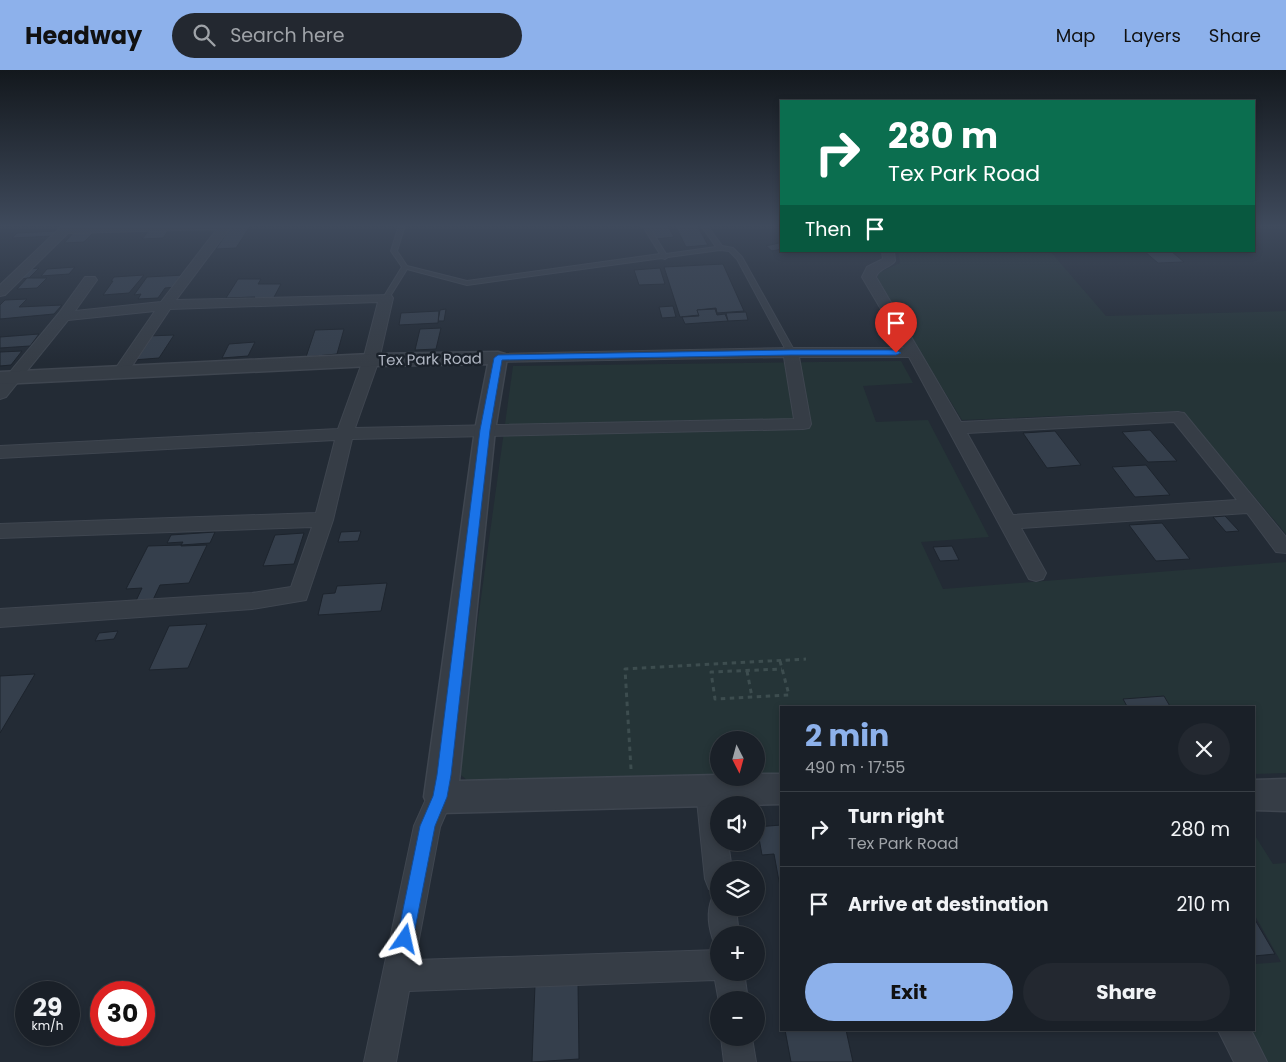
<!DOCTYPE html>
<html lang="en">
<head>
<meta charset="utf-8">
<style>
  body { margin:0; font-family:Poppins,sans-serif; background:#232830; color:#f1f3f6; height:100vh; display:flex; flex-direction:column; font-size:19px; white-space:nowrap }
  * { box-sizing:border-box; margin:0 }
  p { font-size:16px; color:#9fa3a8 }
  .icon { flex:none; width:28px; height:28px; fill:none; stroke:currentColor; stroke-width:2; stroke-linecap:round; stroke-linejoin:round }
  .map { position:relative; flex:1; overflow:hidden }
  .details { position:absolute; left:780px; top:636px; width:475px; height:325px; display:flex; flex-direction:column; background:#1a2028; border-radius:0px; box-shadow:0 2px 8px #0003,0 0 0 1px #383e45 }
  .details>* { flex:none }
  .hud { position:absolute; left:780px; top:30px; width:475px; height:152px; border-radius:0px; box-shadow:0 2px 8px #0003,0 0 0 1px #383e45; background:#0b6e4f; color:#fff; overflow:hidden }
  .needle { width:32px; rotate:174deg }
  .controls { position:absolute; left:710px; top:661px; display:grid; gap:10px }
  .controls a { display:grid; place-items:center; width:55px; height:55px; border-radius:50%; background:#1a2028; box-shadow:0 2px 8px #0003,0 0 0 1px #383e45; font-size:25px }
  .speed { position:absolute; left:15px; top:911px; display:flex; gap:10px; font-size:25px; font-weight:700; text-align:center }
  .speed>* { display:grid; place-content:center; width:65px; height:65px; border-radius:50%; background:#1a2028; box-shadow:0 2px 8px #0003,0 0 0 1px #383e45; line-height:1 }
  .speed small { font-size:12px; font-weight:400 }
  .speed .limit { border:8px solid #d22; background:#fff; color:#111 }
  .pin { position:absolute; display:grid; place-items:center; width:42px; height:42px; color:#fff; margin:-51px -21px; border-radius:50% 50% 50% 0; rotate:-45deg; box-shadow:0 0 5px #0007 }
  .pin .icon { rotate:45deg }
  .me { position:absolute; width:55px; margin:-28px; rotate:11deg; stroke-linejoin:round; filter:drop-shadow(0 0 4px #0008) }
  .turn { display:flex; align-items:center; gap:18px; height:105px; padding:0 25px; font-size:22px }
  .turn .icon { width:65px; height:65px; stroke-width:2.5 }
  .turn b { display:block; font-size:35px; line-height:42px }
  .then { display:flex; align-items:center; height:48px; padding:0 25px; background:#0003; gap:10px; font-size:19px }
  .round { display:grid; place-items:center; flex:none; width:52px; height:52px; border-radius:26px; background:#232830 }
  .head { display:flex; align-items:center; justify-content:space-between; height:85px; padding:0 25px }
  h1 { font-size:30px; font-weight:700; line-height:38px; color:#8db1eb }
  .cta { display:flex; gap:10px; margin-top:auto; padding:10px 25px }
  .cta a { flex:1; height:58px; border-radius:30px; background:#8db1eb; color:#111; font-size:20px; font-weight:700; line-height:58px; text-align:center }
  .cta a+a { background:#232830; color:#f1f3f6 }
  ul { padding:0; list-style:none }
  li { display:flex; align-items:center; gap:15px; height:75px; padding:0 25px; border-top:1px solid #383e45 }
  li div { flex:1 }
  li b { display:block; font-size:19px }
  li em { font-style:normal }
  header { display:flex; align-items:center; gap:30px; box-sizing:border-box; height:70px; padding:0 25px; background:#8db1eb; color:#111 }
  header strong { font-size:24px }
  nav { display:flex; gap:28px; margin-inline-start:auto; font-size:18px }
  .search { width:350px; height:45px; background:#232830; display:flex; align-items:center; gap:12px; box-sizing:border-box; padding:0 18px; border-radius:28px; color:#9fa3a8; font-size:19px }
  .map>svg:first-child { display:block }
</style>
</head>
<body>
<header>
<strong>Headway</strong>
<div class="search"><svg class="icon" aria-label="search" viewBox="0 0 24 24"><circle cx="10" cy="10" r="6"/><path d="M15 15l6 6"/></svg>Search here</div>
<nav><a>Map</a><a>Layers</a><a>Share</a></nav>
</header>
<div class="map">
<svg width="1286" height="992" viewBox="0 0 1286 992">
  <rect width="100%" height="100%" fill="#232b35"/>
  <g fill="#253437" fill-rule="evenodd">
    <path d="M898,181H1050L1106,246L1286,241V464L1182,341L962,350L878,214V203L900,193Z"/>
    <path d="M901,291L913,313L863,316L876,352L928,350L989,467L921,472L943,519L1286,492V703L1254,704V638H781V710L478,719L457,702L513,296ZM719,670H756V708H719Z"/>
    <path d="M1254,764L1273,794L1286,793V992H1236L1220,960H1254V894L1281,892L1254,844Z"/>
  </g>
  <g fill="#353f4c" stroke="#1d242d">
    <path d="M232,155H251L236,178L216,179Z"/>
    <path d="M649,155H667L674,167L656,169Z"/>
    <path d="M675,155H697L708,175L686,177Z"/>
    <path d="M170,158L163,168L142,169L150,159Z"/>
    <path d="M57,161L53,166L12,168L17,163Z"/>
    <path d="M74,162H94L84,172L64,173Z"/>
    <path d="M779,173L781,179L772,181L766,176Z"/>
    <path d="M1144,181H1171L1184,192L1158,193Z"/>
    <path d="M723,194L744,241L717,243L716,238L697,240L699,245L680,247L664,197Z"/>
    <path d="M75,197L69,204L41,206L47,199Z"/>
    <path d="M39,198L29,208L20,209L30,199Z"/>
    <path d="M660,198L665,214L639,215L634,200Z"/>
    <path d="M144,205L129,223L103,225L113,211H111L114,207Z"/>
    <path d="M184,205L176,217L165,218L158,228L138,229L141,224L134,225L147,207Z"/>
    <path d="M27,208H47L37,218L17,219Z"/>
    <path d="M238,209H261L258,214H281L273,229L253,230L255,227L226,228Z"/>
    <path d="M27,229L19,237L62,235L54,244L0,249V235L5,230Z"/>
    <path d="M673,236L676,247L662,248L659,237Z"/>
    <path d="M446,239L444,251H438L440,240Z"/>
    <path d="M715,239L717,245L725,244L728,251L685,254L682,247L699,246L697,240Z"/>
    <path d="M439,241L438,253L399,255L401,243Z"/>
    <path d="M746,242L748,250L728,251L726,243Z"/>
    <path d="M441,258L436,279L415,280L420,259Z"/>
    <path d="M344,259L337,284L306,287L315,260Z"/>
    <path d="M39,264L30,276L0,278V267Z"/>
    <path d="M174,265L159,288L133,290L148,266Z"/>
    <path d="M255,272L248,286L222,288L229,274Z"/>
    <path d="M22,281L11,295L0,296V282Z"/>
    <path d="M1150,360L1177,391L1148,392L1122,362Z"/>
    <path d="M1055,361L1081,395L1047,398L1023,363Z"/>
    <path d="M1146,395L1170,425L1135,427L1112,397Z"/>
    <path d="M1225,446L1239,461L1226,462L1213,447Z"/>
    <path d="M1162,453L1190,489L1156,491L1129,455Z"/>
    <path d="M361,461L358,471L338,472L341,462Z"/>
    <path d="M215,462L210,473L181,475L183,472L167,473L171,465Z"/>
    <path d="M304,463L294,494L263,496L275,465Z"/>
    <path d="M181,475V476L207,475L189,513L160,515L152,532L135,533L142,518L126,519L148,476Z"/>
    <path d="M952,476L959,490L940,491L933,477Z"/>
    <path d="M387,513L381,541L318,545L323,524L335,523L337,516Z"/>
    <path d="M207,554L188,598L149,600L169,556Z"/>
    <path d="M118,561L114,569L95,571L99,563Z"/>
    <path d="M35,604L0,663V606Z"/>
    <path d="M1164,626L1171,638H1128L1123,629Z"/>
    <path d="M781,755V822L774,784L762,785L757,757Z"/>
    <path d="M1254,848L1275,884L1254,886Z"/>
    <path d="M578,912L579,989L532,992L535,915Z"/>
    <path d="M785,960H846L853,992H791Z"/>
  </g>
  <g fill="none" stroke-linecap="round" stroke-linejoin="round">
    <defs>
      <path id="service" d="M399,155H405L397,181L407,196L467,211L660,184L642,155H648L666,184L716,177L701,155H707L722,176L733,178L742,187L795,282L791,284L787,282L737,189L729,181L720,180L668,187L665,189L662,188L467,215L407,199L389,228L386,230L383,228L402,197L391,181Z"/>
      <g id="minor">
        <path d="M119,155H232L176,230L391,225L393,228L379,290L355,358L794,349L784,287L498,292L493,291L491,288L493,285L498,284L791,278H904L862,207L867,197L883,189L882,181H894L895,191C890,198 879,198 876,207L961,352L1178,342L1184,343L1286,467V483L1276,482L1247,443L1021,458L1046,503L1043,509L1036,511L1029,509L909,287H799L811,354L809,358L803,359L352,369L333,450L306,530L252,539L0,557V539L252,523L291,517L312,457L0,468V454L316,443L335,370L0,388V376L338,359L363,290L378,232L170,239L126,305H116L113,302L155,241L68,250L6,327L0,329V314L59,243L85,207H95L97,210L75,241L161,232L217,159L68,163L5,225L0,226V215L61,157ZM1174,352L1237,430L1013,445L967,363Z"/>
        <path d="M709,709L718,712L722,721L723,735H719V772H728L732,800H719V823L709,819L705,809L696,721L700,712Z"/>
        <path d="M440,714L449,718L453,727L440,757L415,890L719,880V902H744L748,930H719V932L715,910L409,921L396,992H364L414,756L431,718Z"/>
        <path d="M719,825V838H736L739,865H719V877L715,875C709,860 706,843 712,828Z"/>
        <path d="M1218,960H1251L1267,992H1234Z"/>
        <path d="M721,968H752L756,992H724Z"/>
      </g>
      <g id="tertiary">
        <path d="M498,282L505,284L507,288L495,360L459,711L719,705V708H756V704H781V734L440,743L429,738L424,727L475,360L488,294L371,296L0,314V302L371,284Z"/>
        <path d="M1286,709V741L1254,740V710Z"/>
      </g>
    </defs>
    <use href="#service" stroke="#3f4650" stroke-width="2"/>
    <use href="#minor" stroke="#3f4650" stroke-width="2"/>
    <use href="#tertiary" stroke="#3f4650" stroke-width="3"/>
    <g stroke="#3d4d4f" stroke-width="3" stroke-dasharray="4.5 4.5" stroke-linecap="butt">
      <path d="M780,591L789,625L715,629L711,602L782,599"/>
      <path d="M747,601L752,627"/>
      <path d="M631,699L625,599L806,589"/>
    </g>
    <use href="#service" fill="#363d46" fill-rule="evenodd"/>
    <use href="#minor" fill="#363d46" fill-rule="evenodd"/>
    <use href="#tertiary" fill="#363d46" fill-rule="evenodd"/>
  </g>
  <linearGradient id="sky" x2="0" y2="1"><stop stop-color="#13181d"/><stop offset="0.53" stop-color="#3f4a5c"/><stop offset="1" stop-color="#3f4a5c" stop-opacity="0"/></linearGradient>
  <rect width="1286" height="294" fill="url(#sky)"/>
  <path fill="#1a73e8" stroke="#114b97" d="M791,280H896L901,283L896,285H791L502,290L490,360L451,705L447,727L435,756L413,869L411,875L405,877L399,875L397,869L420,756L433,726L437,705L480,360L494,288L498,285Z"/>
  <g text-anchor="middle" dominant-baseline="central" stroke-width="5" stroke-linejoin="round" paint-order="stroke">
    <g font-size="15" fill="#b1b7c3" stroke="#1b222b">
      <text transform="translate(430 289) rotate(-1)">Tex Park Road</text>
    </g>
  </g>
</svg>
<div class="controls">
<a><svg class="needle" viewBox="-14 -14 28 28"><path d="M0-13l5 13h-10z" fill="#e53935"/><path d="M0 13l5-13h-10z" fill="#9fa3a8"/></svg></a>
<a><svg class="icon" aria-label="sound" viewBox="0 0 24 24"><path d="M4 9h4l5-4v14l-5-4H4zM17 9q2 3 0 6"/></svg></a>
<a><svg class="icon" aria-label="layers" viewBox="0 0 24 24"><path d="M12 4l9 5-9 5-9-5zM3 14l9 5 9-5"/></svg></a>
<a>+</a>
<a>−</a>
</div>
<div class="speed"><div>29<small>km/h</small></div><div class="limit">30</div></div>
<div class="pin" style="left:896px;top:283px;background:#d93025"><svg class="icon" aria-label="arrive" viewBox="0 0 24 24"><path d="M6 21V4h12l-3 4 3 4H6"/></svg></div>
<svg class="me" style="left:405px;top:869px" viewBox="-20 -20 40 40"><path d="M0-17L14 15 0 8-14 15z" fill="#1a73e8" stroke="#fff" stroke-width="4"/></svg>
<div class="hud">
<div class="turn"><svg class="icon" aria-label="right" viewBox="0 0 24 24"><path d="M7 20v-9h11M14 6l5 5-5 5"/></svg><div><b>280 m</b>Tex Park Road</div></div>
<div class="then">Then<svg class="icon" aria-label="arrive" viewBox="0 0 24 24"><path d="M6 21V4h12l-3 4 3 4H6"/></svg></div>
</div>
<section class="details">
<div class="head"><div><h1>2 min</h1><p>490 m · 17:55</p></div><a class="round"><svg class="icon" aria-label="close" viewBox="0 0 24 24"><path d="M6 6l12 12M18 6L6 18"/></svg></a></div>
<ul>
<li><svg class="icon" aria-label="right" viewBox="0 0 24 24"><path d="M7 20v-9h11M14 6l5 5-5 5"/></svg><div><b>Turn right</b><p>Tex Park Road</p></div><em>280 m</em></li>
<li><svg class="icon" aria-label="arrive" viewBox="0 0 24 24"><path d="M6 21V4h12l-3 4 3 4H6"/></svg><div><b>Arrive at destination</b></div><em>210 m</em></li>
</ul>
<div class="cta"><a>Exit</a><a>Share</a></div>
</section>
</div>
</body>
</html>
